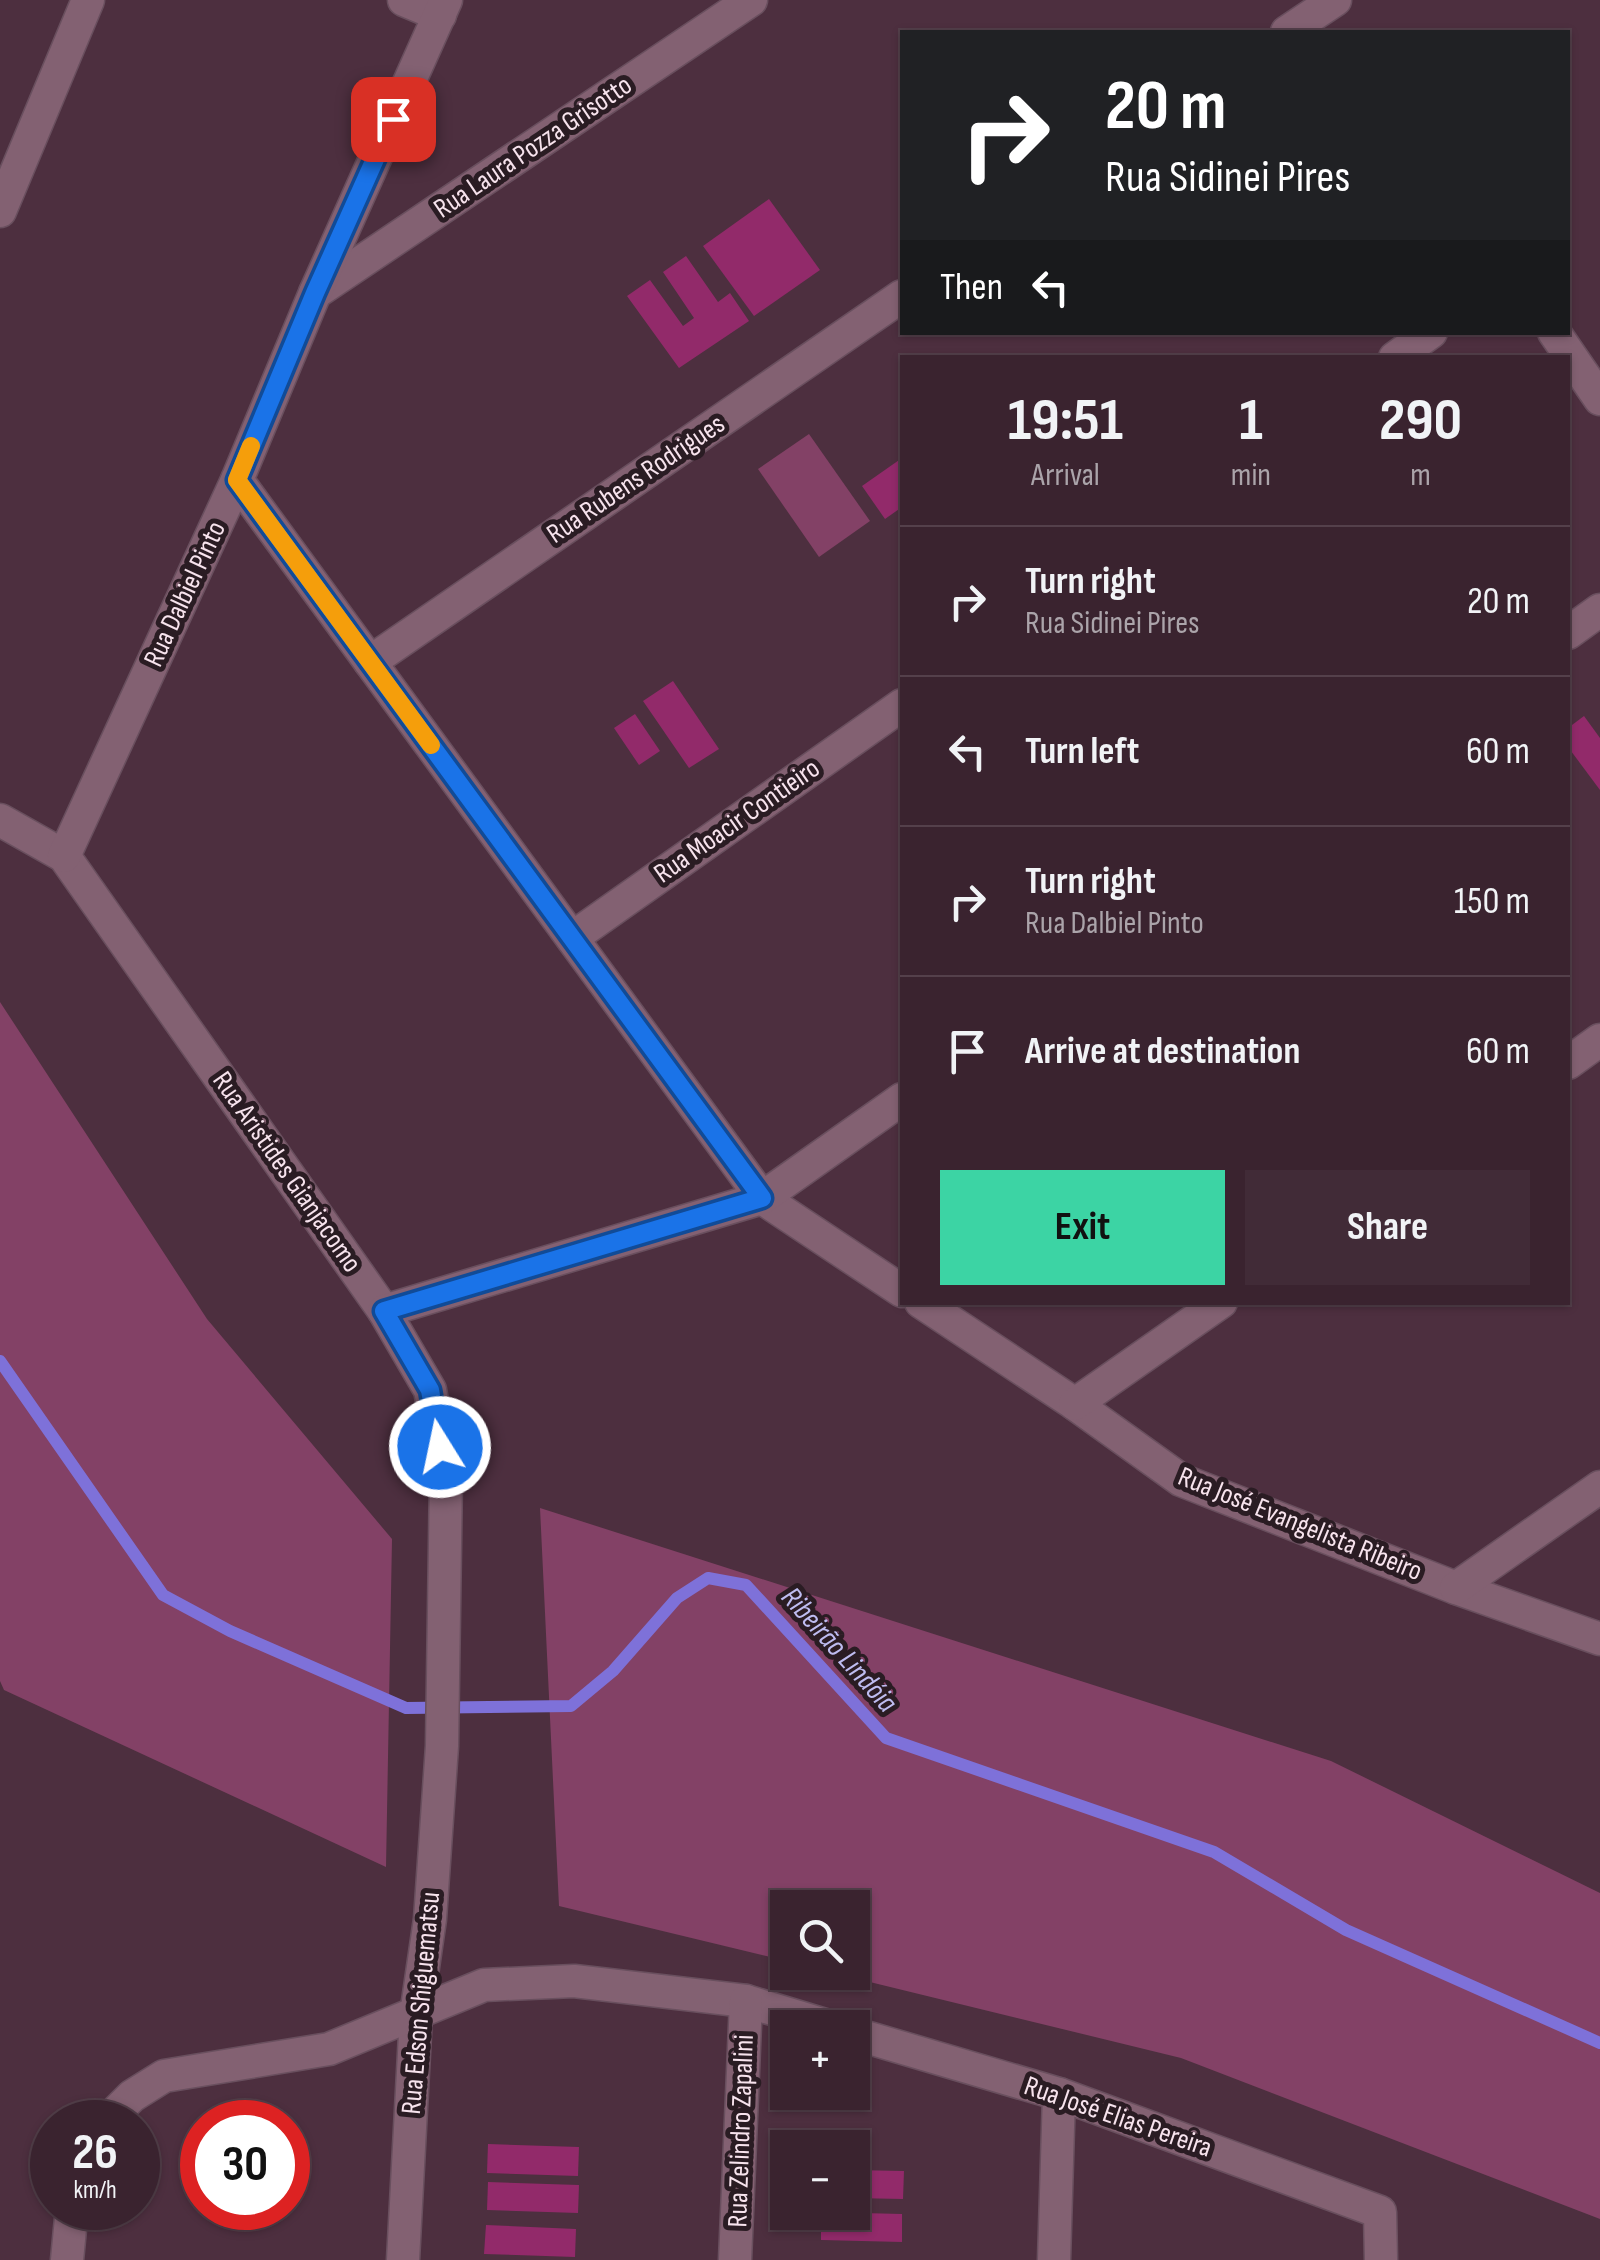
<!DOCTYPE html>
<html lang="en">
<head>
<meta charset="utf-8">
<style>
  body { margin:0; font-family:"Sofia Sans Condensed",sans-serif; background:#412b37; color:#f1f3f6; height:100vh; display:flex; flex-direction:column; font-size:38px; white-space:nowrap }
  * { box-sizing:border-box; margin:0 }
  p { font-size:32px; color:#aba4aa }
  .icon { flex:none; width:55px; height:55px; fill:none; stroke:currentColor; stroke-width:2; stroke-linecap:round; stroke-linejoin:round }
  .map { position:relative; flex:1; overflow:hidden }
  .panel { position:absolute; left:900px; top:355px; width:670px; height:950px; display:flex; flex-direction:column; background:#3a232f; border-radius:0px; box-shadow:0 2px 8px #0004,0 0 0 2px #54404b }
  .panel>* { flex:none }
  .banner { position:absolute; left:900px; top:30px; width:670px; height:305px; border-radius:0px; box-shadow:0 2px 8px #0004,0 0 0 2px #54404b; background:#202124; color:#fff; overflow:hidden }
  .buttons { position:absolute; left:770px; top:1890px; display:grid; gap:20px }
  .buttons a { display:grid; place-items:center; width:100px; height:100px; border-radius:0px; background:#3a232f; box-shadow:0 2px 8px #0004,0 0 0 2px #54404b; font-size:50px }
  .speed { position:absolute; left:30px; top:2100px; display:flex; gap:20px; font-size:50px; font-weight:700; text-align:center }
  .speed>* { display:grid; place-content:center; width:130px; height:130px; border-radius:50%; background:#3a232f; box-shadow:0 2px 8px #0004,0 0 0 2px #54404b; line-height:1 }
  .speed small { font-size:25px; font-weight:400 }
  .speed .limit { border:15px solid #d22; background:#fff; color:#111 }
  .pin { position:absolute; display:grid; place-items:center; width:85px; height:85px; color:#fff; margin:-42px; border-radius:20px; box-shadow:0 5px 15px #0006 }
  .me { position:absolute; width:110px; margin:-55px; rotate:350deg; stroke-linejoin:round; filter:drop-shadow(0 0 8px #0008) }
  .turn { display:flex; align-items:center; gap:35px; height:210px; padding:0 40px; font-size:45px }
  .turn .icon { width:130px; height:130px; stroke-width:2.5 }
  .turn b { display:block; font-size:70px; line-height:85px }
  .then { display:flex; align-items:center; height:95px; padding:0 40px; background:#0003; gap:20px; font-size:38px }
  .eta { display:flex; justify-content:space-evenly; align-items:center; height:170px; text-align:center }
  .eta b { font-size:60px; font-weight:700; line-height:70px }
  .button { display:flex; gap:20px; margin-top:auto; padding:20px 40px }
  .button a { flex:1; height:115px; border-radius:0px; background:#3cd4a4; color:#111; font-size:40px; font-weight:700; line-height:115px; text-align:center }
  .button a+a { background:#412b37; color:#f1f3f6 }
  ul { padding:0; list-style:none }
  li { display:flex; align-items:center; gap:30px; height:150px; padding:0 40px; border-top:2px solid #54404b }
  li div { flex:1 }
  li b { display:block; font-size:38px }
  li em { font-style:normal }
  .map>svg:first-child { display:block }
</style>
</head>
<body>
<div class="map">
<svg width="1600" height="2260" viewBox="0 0 1600 2260">
  <rect width="100%" height="100%" fill="#4d2f3f"/>
  <g fill="#834166">
    <path d="M809,434L870,521L819,557L758,469Z"/>
    <path d="M0,1002L207,1319L392,1539L386,1867L4,1690L0,1681Z"/>
    <path d="M540,1508L1331,1761L1600,1893V2219L1181,2058L833,1973L852,1972V1908H788L787,1961L559,1906Z"/>
  </g>
  <g fill="none" stroke-linecap="round" stroke-linejoin="round">
    <path stroke="#7e71d9" stroke-width="12" d="M0,1361L163,1595L230,1631L406,1708L571,1706L613,1671L677,1598L708,1578L746,1585L886,1738L1214,1852L1346,1930L1600,2043"/>
  </g>
  <g fill="#922a6a">
    <path d="M769,199L820,270L754,316L703,246Z"/>
    <path d="M686,256L718,302L730,293L749,321L679,368L627,296L650,280L683,326L694,318L663,272Z"/>
    <path d="M902,458V507L885,519L862,486Z"/>
    <path d="M673,681L719,749L689,768L643,701Z"/>
    <path d="M635,714L660,751L639,765L614,728Z"/>
    <path d="M1584,716L1600,738V790L1568,747V728Z"/>
    <path d="M488,2144L579,2147L578,2176L487,2173Z"/>
    <path d="M852,2170L904,2171L903,2199L852,2198Z"/>
    <path d="M488,2182L579,2185L578,2213L487,2210Z"/>
    <path d="M821,2212L902,2214V2242L821,2240Z"/>
    <path d="M486,2225L576,2229L575,2257L484,2254Z"/>
  </g>
  <g fill="none" stroke-linecap="round" stroke-linejoin="round">
    <defs>
      <g id="minor">
        <path d="M404,0L440,15"/>
        <path d="M1287,32L1335,0"/>
        <path d="M0,211L88,0"/>
        <path d="M315,293L751,0"/>
        <path d="M1554,332L1600,399"/>
        <path d="M1395,358L1431,332"/>
        <path d="M237,480L762,1198L902,1291"/>
        <path d="M1568,633L1600,610"/>
        <path d="M370,662L902,296"/>
        <path d="M0,820L64,856L384,1311L430,1390L446,1476L442,1746L430,1919L416,2015L403,2260"/>
        <path d="M64,856L237,480L315,293L446,0"/>
        <path d="M572,938L902,705"/>
        <path d="M1568,1063L1600,1040"/>
        <path d="M921,1302L1075,1404L1181,1480L1456,1588L1600,1639"/>
        <path d="M384,1311L762,1198L902,1099"/>
        <path d="M1075,1404L1221,1302"/>
        <path d="M1456,1588L1600,1487"/>
        <path d="M852,2033L1059,2094L1380,2212L1381,2260"/>
        <path d="M106,2122L132,2096L164,2076L329,2049L484,1985L574,1981L746,2001L835,2028"/>
        <path d="M67,2260L72,2208"/>
        <path d="M735,2260L746,2001"/>
        <path d="M1054,2260L1059,2094"/>
      </g>
    </defs>
    <use href="#minor" stroke="#694f5e" stroke-width="35"/>
    <use href="#minor" stroke="#836172" stroke-width="32"/>
  </g>
  <g fill="none" stroke-linecap="round" stroke-linejoin="round">
    <defs>
      <path id="route" d="M393,119L315,293L237,480L762,1198L384,1311L430,1390L440,1447"/>
    </defs>
    <use href="#route" stroke="#114b97" stroke-width="25"/>
    <use href="#route" stroke="#1a73e8" stroke-width="18"/>
    <path stroke="#f59e0b" stroke-width="18" d="M251,446L237,480L431,745"/>
  </g>
  <g text-anchor="middle" dominant-baseline="central" stroke-width="10" stroke-linejoin="round" paint-order="stroke">
    <g font-size="28" fill="#f7e3ed" stroke="#2a1c23">
      <text transform="translate(533 147) rotate(-34)">Rua Laura Pozza Grisotto</text>
      <text transform="translate(636 479) rotate(-34)">Rua Rubens Rodrigues</text>
      <text transform="translate(185 594) rotate(-65)">Rua Dalbiel Pinto</text>
      <text transform="translate(737 821) rotate(-35)">Rua Moacir Contieiro</text>
      <text transform="translate(287 1172) rotate(55)">Rua Aristides Gianjacomo</text>
      <text transform="translate(1300 1524) rotate(22)">Rua José Evangelista Ribeiro</text>
      <text transform="translate(421 2003) rotate(-85)">Rua Edson Shiguematsu</text>
      <text transform="translate(1118 2117) rotate(19)">Rua José Elias Pereira</text>
      <text transform="translate(741 2131) rotate(-88)">Rua Zelindro Zapalini</text>
    </g>
    <g font-size="30" font-style="italic" fill="#bebcf0" stroke="#2a1c23">
      <text transform="translate(839 1650) rotate(48)">Ribeirão Lindóia</text>
    </g>
  </g>
</svg>
<div class="buttons">
<a><svg class="icon" aria-label="search" viewBox="0 0 24 24"><circle cx="10" cy="10" r="6"/><path d="M15 15l6 6"/></svg></a>
<a>+</a>
<a>−</a>
</div>
<div class="speed"><div>26<small>km/h</small></div><div class="limit">30</div></div>
<div class="pin" style="left:393px;top:119px;background:#d93025"><svg class="icon" aria-label="arrive" viewBox="0 0 24 24"><path d="M6 21V4h12l-3 4 3 4H6"/></svg></div>
<svg class="me" style="left:440px;top:1447px" viewBox="-20 -20 40 40"><circle r="17" fill="#1a73e8" stroke="#fff" stroke-width="3"/><path d="M0-11L8 9 0 5-8 9z" fill="#fff"/></svg>
<div class="banner">
<div class="turn"><svg class="icon" aria-label="right" viewBox="0 0 24 24"><path d="M7 20v-9h11M14 6l5 5-5 5"/></svg><div><b>20 m</b>Rua Sidinei Pires</div></div>
<div class="then">Then<svg class="icon" aria-label="left" viewBox="0 0 24 24"><path d="M17 20v-9H6M10 6l-5 5 5 5"/></svg></div>
</div>
<section class="panel">
<div class="eta">
<div><b>19:51</b><p>Arrival</p></div>
<div><b>1</b><p>min</p></div>
<div><b>290</b><p>m</p></div>
</div>
<ul>
<li><svg class="icon" aria-label="right" viewBox="0 0 24 24"><path d="M7 20v-9h11M14 6l5 5-5 5"/></svg><div><b>Turn right</b><p>Rua Sidinei Pires</p></div><em>20 m</em></li>
<li><svg class="icon" aria-label="left" viewBox="0 0 24 24"><path d="M17 20v-9H6M10 6l-5 5 5 5"/></svg><div><b>Turn left</b></div><em>60 m</em></li>
<li><svg class="icon" aria-label="right" viewBox="0 0 24 24"><path d="M7 20v-9h11M14 6l5 5-5 5"/></svg><div><b>Turn right</b><p>Rua Dalbiel Pinto</p></div><em>150 m</em></li>
<li><svg class="icon" aria-label="arrive" viewBox="0 0 24 24"><path d="M6 21V4h12l-3 4 3 4H6"/></svg><div><b>Arrive at destination</b></div><em>60 m</em></li>
</ul>
<div class="button"><a>Exit</a><a>Share</a></div>
</section>
</div>
</body>
</html>
